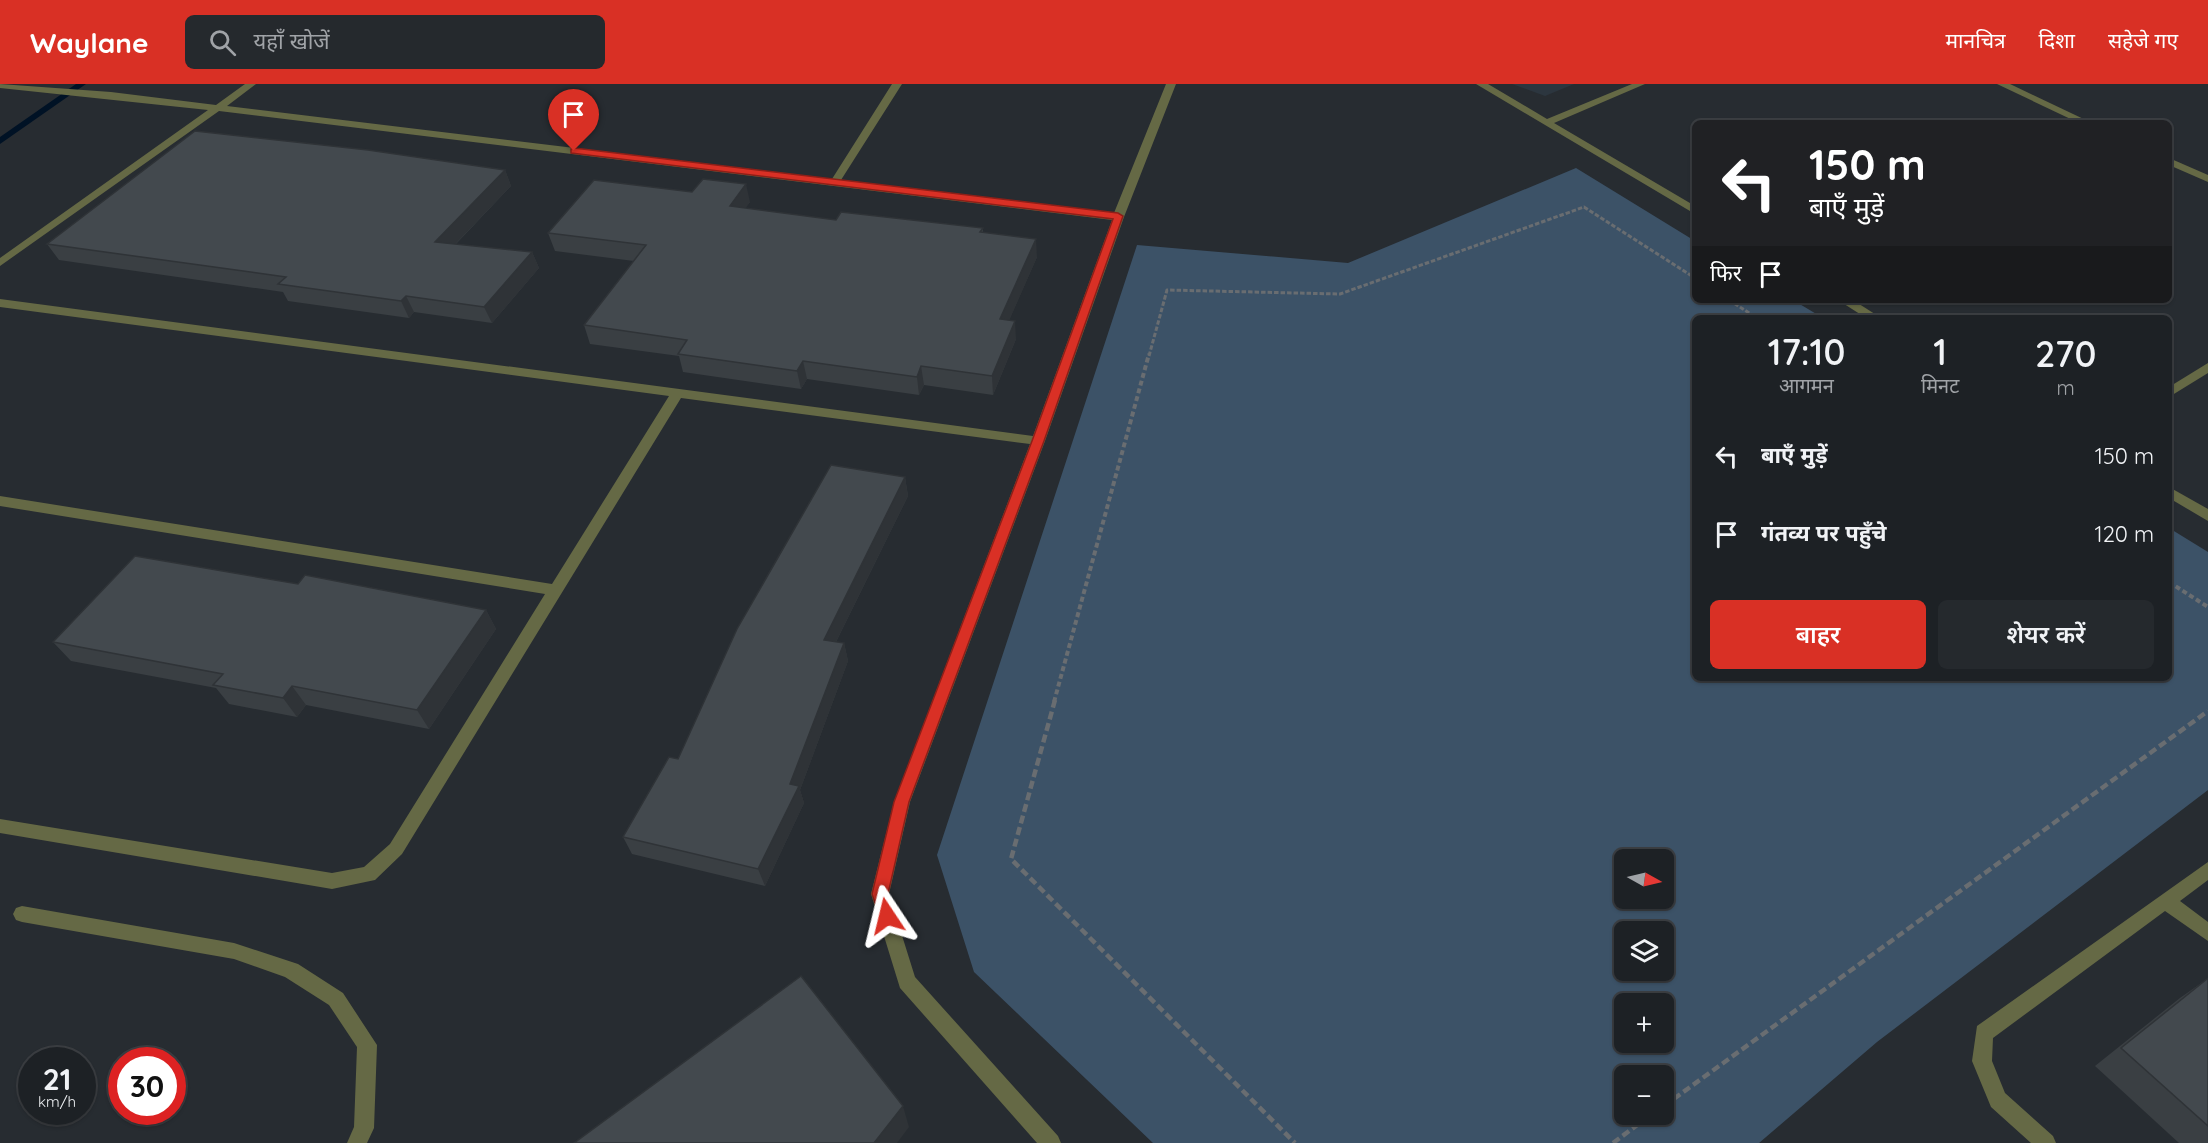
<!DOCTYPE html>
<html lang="hi">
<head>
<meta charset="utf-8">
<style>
  body { margin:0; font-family:Quicksand,"Noto Sans Devanagari",sans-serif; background:#25292d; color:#f1f3f6; height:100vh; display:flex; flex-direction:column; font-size:22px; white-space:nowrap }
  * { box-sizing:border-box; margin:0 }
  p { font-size:20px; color:#a0a3a7 }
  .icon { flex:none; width:33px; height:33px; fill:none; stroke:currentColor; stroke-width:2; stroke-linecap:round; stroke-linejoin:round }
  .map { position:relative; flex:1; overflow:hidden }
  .drawer { position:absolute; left:1692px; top:231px; width:480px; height:366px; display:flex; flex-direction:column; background:#1d2125; border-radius:9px; box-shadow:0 2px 4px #0004,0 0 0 2px #3b3e42 }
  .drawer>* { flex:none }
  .banner { position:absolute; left:1692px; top:36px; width:480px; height:183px; border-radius:9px; box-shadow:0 2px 4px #0004,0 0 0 2px #3b3e42; background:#202124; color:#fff; overflow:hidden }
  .needle { width:39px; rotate:98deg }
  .controls { position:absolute; left:1614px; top:765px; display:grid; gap:12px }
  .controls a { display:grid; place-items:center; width:60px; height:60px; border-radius:9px; background:#1d2125; box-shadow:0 2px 4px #0004,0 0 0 2px #3b3e42; font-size:30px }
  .speed { position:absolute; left:18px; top:963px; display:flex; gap:12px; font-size:30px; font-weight:700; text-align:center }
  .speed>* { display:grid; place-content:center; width:78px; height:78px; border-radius:50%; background:#1d2125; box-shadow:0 2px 4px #0004,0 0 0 2px #3b3e42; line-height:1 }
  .speed small { font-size:15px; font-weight:400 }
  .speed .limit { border:9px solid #d22; background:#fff; color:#111 }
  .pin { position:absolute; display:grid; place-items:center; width:51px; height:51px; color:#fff; margin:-62px -26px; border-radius:50% 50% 50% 0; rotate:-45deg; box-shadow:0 0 6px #0007 }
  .pin .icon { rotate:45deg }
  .me { position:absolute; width:66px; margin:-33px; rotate:350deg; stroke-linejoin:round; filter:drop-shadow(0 0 4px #0008) }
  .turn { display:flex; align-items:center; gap:21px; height:126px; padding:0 18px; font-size:27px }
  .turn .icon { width:78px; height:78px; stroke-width:2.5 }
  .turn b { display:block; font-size:42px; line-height:51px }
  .then { display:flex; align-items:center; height:57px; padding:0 18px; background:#0003; gap:12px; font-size:22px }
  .eta { display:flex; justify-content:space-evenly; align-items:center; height:102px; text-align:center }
  .eta b { font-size:36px; font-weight:600; line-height:42px }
  .primary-button { display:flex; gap:12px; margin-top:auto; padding:12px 18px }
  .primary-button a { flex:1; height:69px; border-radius:9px; background:#d93025; color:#fff; font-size:24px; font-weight:600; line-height:69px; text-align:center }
  .primary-button a+a { background:#25292d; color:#f1f3f6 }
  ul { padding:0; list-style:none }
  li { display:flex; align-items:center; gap:18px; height:78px; padding:0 18px }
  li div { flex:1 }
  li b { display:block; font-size:22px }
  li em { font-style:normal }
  header { display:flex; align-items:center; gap:36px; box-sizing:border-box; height:84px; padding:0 30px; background:#d93025; color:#fff }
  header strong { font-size:28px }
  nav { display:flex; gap:33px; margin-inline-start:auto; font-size:21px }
  .search { width:420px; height:54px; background:#25292d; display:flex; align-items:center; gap:15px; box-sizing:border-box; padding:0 21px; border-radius:9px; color:#a0a3a7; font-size:22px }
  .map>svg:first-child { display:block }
</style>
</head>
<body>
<header>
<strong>Waylane</strong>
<div class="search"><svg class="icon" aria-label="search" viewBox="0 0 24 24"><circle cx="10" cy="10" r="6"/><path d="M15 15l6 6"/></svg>यहाँ खोजें</div>
<nav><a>मानचित्र</a><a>दिशा</a><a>सहेजे गए</a></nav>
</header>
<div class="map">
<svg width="2208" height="1059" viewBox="0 0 2208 1059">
  <rect width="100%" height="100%" fill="#272c31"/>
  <path fill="#2c363f" d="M1512,0H1574L1545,12Z"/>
  <path fill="#3c5267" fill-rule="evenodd" d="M1576,84L1695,157V216H1793L1823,234H1695V594H2169V444L2208,468V706L1877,958L1759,1059H1153L974,888L937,771L1137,161L1348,179ZM1624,776H1664V814H1624ZM1624,848H1664V886H1624ZM1624,920H1664V958H1624ZM1624,992H1664V1030H1624Z"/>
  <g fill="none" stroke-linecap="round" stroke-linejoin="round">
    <path fill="#001225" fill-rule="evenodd" d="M76,0H86L0,60V53Z"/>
    <g stroke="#696d71" stroke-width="3" stroke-dasharray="4.5 2" stroke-linecap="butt">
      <path d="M1729,216L1757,234"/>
      <path d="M1149,272L1167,206L1340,210L1584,123L1695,194"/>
    </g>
    <g stroke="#696d71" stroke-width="4" stroke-dasharray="5 3" stroke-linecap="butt">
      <path d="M2169,498L2208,523"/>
      <path d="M1054,618L1149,270"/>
    </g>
    <g stroke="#696d71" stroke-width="4.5" stroke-dasharray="8 4" stroke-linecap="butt">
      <path d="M1055,616L1011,775L1295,1059"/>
      <path d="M1664,1022L2208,627"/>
      <path d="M1613,1059L1652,1030"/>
    </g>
    <g fill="#656945" fill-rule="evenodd">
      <path d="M0,0L111,8L216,21L245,0H256L227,22L832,95L892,0H902L841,96L1114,129L1166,0H1176L1124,133L1045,357L910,718L889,810L915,893L1058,1052L1061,1059H1037L900,904L871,810L894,718L1030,360L681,314L402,770L375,796L332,805L0,749V735L332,789L364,783L390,760L545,510L0,422V412L552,500L669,312L0,223V215L1033,352L1112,136L219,27L0,182V174L208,26L0,4Z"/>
      <path d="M1476,0H1488L1547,35L1632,0H1645L1554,39L1695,122V130Z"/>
      <path d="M1997,0H2010L2092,39H2079Z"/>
      <path d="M2169,74L2208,91V98L2169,81Z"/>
      <path d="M1838,216H1853L1881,234H1866Z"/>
      <path d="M2208,279V289L2169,313V303Z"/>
      <path d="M2169,403L2208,425V437L2169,414Z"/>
      <path d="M2208,778V796L2180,817L2208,838V857L2165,827L1993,954L1992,977L2005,1009L2053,1052L2056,1059H2031L1991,1023L1972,977L1977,942Z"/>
      <path d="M22,822L234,859L298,880L343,909L377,961L374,1044L367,1059H347L354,1043L357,963L329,921L285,893L234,875L22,838L16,836L13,830L16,824Z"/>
    </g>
  </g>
  <g fill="#3a3f43">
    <path d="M505,86L511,102L456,160L532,168L539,184L492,239L414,228L409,234L288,217L283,208L59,176L47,160Z"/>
    <path d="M750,118L745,124L836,136L983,144V149L1037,173L1009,236L1016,255L993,311L924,301L919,311L807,295L801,305L683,288L679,272L590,260L584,241L634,177L555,167L548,149Z"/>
    <path d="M905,393L908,412L836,558L844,559L848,577L800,706L804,719L765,802L632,770L623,753L678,675Z"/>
    <path d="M298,500L486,526L496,545L429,645L306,621L297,633L229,620L216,604L71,577L53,558Z"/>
    <path d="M2207,895L2208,1059H2179L2095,982L2180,914Z"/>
  </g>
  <g fill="#2f3337">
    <path d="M505,86L511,102L442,174L435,158Z"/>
    <path d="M746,100L750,118L734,140L730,122Z"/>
    <path d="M1036,155L1037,173L1002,253L1000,235Z"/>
    <path d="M532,168L539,184L492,239L484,223Z"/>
    <path d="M406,212L414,228L409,234L401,217Z"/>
    <path d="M1015,237L1016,255L993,311L992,292Z"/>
    <path d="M803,277L807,295L801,305L797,287Z"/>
    <path d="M921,282L924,301L919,311L917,293Z"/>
    <path d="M905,393L908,412L828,574L824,556Z"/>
    <path d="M486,526L496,545L429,645L417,626Z"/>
    <path d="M844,559L848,577L800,706L804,719L765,802L758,785Z"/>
    <path d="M292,602L306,621L297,633L283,614Z"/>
    <path d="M903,1022L909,1043L897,1059H874Z"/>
  </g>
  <g fill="#43494e" stroke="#2f3337" stroke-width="1.5">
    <path d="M195,47L368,66L505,86L435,158L532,168L484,223L406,212L401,217L278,200L286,193L47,160Z"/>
    <path d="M703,95L746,100L730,122L836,136L841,128L983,144L980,148L1036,155L1000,235L1015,237L992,292L921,282L917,293L803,277L797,287L678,270L687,256L584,241L646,161L548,149L594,96L692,108Z"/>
    <path d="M831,381L905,393L824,556L844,559L790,700L799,702L758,785L623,753L669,673L678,675L737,545Z"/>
    <path d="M135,472L298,500L305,491L486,526L417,626L292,602L283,614L213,601L223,590L53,558Z"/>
    <path d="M801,892L903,1022L874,1059H574Z"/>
    <path d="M2207,895H2208V1042L2121,964Z"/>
  </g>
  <path fill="#d93025" stroke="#8d1f18" stroke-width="1.5" d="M574,64L1118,129L1123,132L1044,357L909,718L888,810L895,832L893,837L887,839L881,837L872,810L894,718L1032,357L1113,135L571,69V65Z"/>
</svg>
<div class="controls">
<a><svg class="needle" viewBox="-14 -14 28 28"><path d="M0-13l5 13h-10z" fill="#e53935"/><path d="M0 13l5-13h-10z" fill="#a0a3a7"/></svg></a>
<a><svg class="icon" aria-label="layers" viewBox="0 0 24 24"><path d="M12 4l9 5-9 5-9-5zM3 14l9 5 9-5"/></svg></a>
<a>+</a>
<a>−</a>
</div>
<div class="speed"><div>21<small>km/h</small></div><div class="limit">30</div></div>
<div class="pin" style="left:574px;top:67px;background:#d93025"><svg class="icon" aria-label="arrive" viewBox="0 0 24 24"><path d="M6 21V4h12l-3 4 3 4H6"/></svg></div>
<svg class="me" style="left:887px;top:832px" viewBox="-20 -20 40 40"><path d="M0-17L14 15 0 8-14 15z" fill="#d93025" stroke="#fff" stroke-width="4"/></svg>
<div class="banner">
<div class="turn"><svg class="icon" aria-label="left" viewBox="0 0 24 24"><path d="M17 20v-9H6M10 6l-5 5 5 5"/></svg><div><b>150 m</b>बाएँ मुड़ें</div></div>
<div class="then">फिर<svg class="icon" aria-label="arrive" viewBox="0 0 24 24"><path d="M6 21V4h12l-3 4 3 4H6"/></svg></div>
</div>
<section class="drawer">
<div class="eta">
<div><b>17:10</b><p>आगमन</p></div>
<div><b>1</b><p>मिनट</p></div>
<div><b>270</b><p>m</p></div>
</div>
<ul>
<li><svg class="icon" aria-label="left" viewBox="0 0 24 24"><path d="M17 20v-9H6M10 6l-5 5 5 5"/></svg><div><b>बाएँ मुड़ें</b></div><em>150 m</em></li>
<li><svg class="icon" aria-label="arrive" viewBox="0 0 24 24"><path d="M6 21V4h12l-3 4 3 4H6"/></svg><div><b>गंतव्य पर पहुँचे</b></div><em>120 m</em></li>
</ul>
<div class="primary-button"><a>बाहर</a><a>शेयर करें</a></div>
</section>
</div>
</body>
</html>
